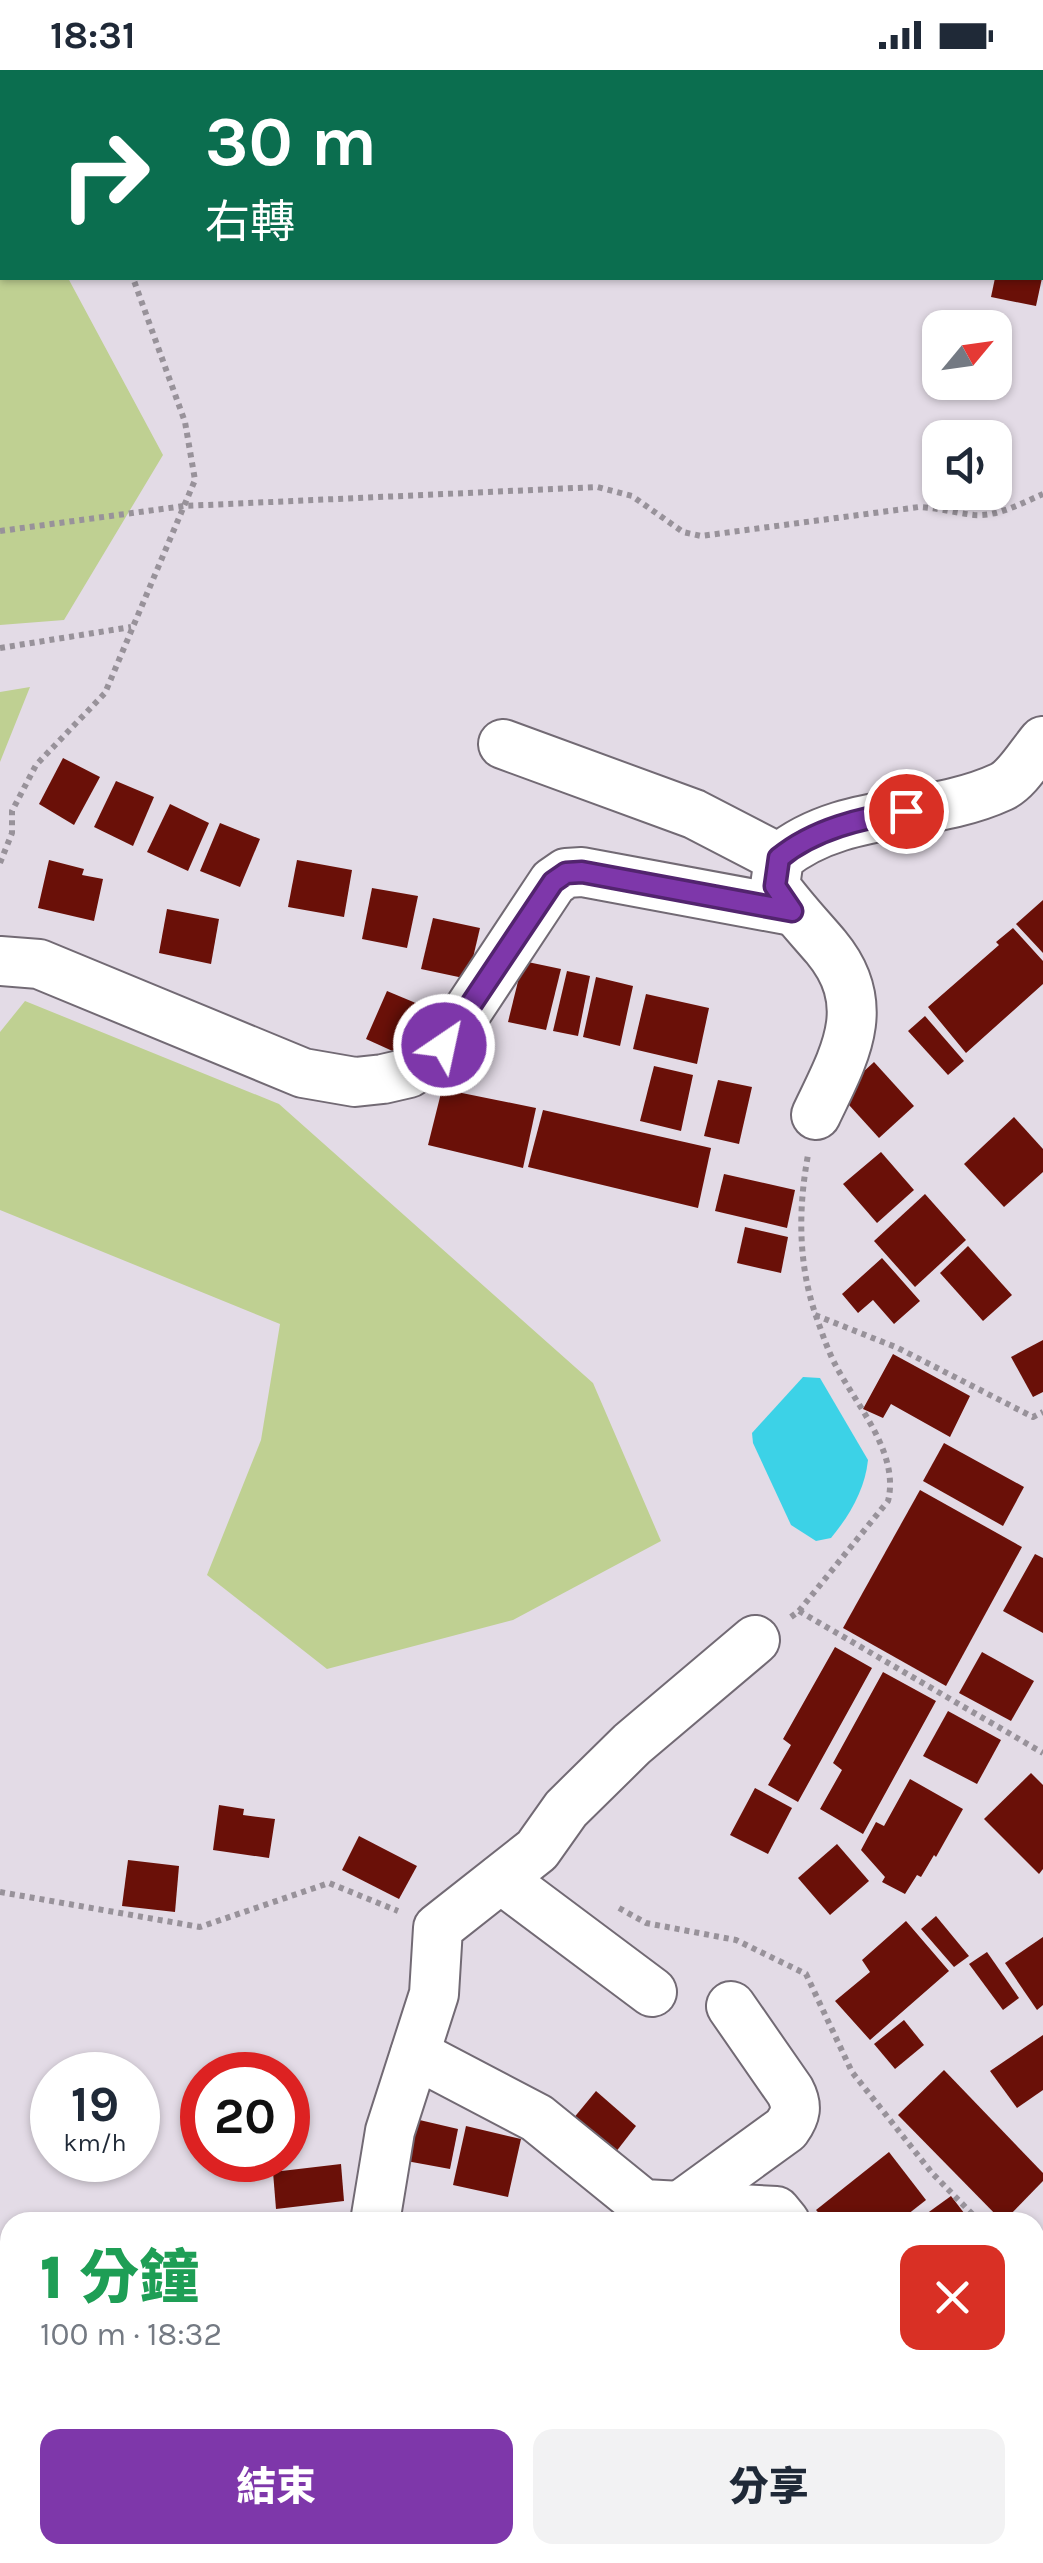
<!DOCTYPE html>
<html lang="zh-TW">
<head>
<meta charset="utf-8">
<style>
  body { margin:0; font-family:Karla,"Noto Sans TC",sans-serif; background:#f2f2f3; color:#1f2937; height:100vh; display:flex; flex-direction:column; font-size:38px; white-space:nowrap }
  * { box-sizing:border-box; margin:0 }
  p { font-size:32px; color:#747a83 }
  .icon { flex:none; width:55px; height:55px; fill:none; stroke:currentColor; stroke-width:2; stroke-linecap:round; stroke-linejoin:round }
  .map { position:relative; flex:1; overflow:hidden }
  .sheet { position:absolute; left:0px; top:2142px; width:1045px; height:352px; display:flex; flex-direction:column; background:#fff; border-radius:30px 30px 0 0; box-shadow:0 2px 8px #0004 }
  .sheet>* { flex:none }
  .guide { position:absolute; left:0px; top:0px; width:1045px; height:210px; box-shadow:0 2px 8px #0004; background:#0b6e4f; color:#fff; overflow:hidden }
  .needle { width:65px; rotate:61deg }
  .tools { position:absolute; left:922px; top:240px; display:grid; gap:20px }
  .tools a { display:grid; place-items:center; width:90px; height:90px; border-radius:20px; background:#fff; box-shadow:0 2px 8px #0004; font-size:50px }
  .speed { position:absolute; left:30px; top:1982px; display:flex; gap:20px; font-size:50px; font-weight:700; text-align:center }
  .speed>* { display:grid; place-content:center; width:130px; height:130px; border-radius:50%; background:#fff; box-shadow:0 2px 8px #0004; line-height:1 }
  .speed small { font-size:25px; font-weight:400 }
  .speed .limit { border:15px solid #d22; background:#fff; color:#111 }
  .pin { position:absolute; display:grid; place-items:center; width:85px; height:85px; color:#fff; margin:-42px; border:5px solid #fff; border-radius:50%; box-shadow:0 2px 10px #0007 }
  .me { position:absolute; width:110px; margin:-55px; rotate:34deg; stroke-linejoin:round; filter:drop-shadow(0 0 8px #0008) }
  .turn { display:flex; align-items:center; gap:35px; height:210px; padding:0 40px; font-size:45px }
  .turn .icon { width:130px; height:130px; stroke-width:2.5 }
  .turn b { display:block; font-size:70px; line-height:85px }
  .round { display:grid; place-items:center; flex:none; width:105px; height:105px; border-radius:20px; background:#f2f2f3 }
  .head { display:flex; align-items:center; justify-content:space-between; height:170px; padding:0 40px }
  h1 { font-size:60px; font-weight:800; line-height:75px; color:#1e9e55 }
  .primary-button { display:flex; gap:20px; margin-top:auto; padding:20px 40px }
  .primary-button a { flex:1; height:115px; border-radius:20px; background:#7e37aa; color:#fff; font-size:40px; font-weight:800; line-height:115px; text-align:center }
  .primary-button a+a { background:#f2f2f3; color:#1f2937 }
  .status { display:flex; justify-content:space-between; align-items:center; height:70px; padding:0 50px; background:#fff; direction:ltr }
  .status svg { height:28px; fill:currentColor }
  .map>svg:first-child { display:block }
</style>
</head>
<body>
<div class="status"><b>18:31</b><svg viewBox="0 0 49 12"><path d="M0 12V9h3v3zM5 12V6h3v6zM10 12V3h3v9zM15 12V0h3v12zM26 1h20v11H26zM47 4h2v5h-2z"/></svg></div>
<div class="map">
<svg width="1043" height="2493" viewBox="0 0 1043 2493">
  <rect width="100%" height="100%" fill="#e3dbe6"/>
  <g fill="#bfd092">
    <path d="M0,0H130L2,2V208H68L163,385L64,550L0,555Z"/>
    <path d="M30,617L0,692V622Z"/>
    <path d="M25,931L279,1034L593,1313L661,1471L513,1550L327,1599L207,1505L261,1370L280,1254L0,1140V962Z"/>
  </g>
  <path fill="#9cb455" d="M10,2368V2485H46L44,2493H0V2376Z"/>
  <path fill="#3cd2e7" d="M803,1307L820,1308L868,1390C865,1419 850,1445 831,1468L816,1471L791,1455L753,1373L752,1363Z"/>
  <g fill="#6a1008">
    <path d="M995,208H1042L1036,236L991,227Z"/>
    <path d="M63,688L100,707L74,755L39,734Z"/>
    <path d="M116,711L154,727L133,776L94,757Z"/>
    <path d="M170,734L209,753L188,801L147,782Z"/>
    <path d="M220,753L260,769L240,817L200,801Z"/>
    <path d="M49,790L84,799L82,805L103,809L94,851L38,838Z"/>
    <path d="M297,790L352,800L344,847L288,837Z"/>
    <path d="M372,818L418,826L407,878L362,869Z"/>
    <path d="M1043,830V883L1016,854Z"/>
    <path d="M167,839L219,849L211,894L159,883Z"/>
    <path d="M433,848L480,858L468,909L421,899Z"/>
    <path d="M1013,858L1043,891V914L966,983L928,937L999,875L996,872Z"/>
    <path d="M523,891L561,899L546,960L508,952Z"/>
    <path d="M567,901L590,906L578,966L553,961Z"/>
    <path d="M596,907L633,916L620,976L583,967Z"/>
    <path d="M387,921L430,939L408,988L366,969Z"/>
    <path d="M646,924L709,938L697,994L633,979Z"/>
    <path d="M925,946L964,991L948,1005L908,961Z"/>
    <path d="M874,992L914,1036L879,1068L839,1024Z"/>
    <path d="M654,996L693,1005L681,1061L640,1051Z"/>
    <path d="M718,1010L752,1017L739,1074L704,1066Z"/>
    <path d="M442,1019L536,1038L523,1098L428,1075Z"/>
    <path d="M543,1040L711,1078L698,1138L528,1097Z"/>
    <path d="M1014,1047L1043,1079V1102L1004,1137L964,1094Z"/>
    <path d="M881,1082L914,1120L877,1153L843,1114Z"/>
    <path d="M724,1104L795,1120L787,1158L715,1141Z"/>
    <path d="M925,1124L966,1170L915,1217L874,1171Z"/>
    <path d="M745,1157L788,1167L781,1203L737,1193Z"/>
    <path d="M968,1176L1012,1225L983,1251L940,1203Z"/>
    <path d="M882,1188L920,1231L894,1254L873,1230L858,1243L842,1224Z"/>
    <path d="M1043,1270V1322L1033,1327L1011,1287Z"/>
    <path d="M893,1284L970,1326L950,1367L891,1334L883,1348L863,1339Z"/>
    <path d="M944,1373L1024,1417L1003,1456L923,1411Z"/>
    <path d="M920,1420L1022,1477L946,1616L843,1558Z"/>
    <path d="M1035,1484L1043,1488V1563L1003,1541Z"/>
    <path d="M835,1577L872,1598L798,1732L768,1715L791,1675L783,1669Z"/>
    <path d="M982,1582L1034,1611L1011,1651L959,1623Z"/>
    <path d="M883,1602L936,1631L863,1764L820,1739L842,1700L833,1693Z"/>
    <path d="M948,1641L1001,1670L977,1714L923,1686Z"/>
    <path d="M1031,1703L1043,1715V1799L1039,1804L984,1749Z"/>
    <path d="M910,1709L963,1739L936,1787L934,1785L921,1807L917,1805L905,1824L882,1812L885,1807L861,1780L876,1752L884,1756Z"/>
    <path d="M755,1718L792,1738L768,1784L730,1765Z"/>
    <path d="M219,1735L244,1739L243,1745L275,1749L269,1788L213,1780Z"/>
    <path d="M359,1766L417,1796L399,1829L342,1800Z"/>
    <path d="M837,1774L869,1811L830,1845L798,1808Z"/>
    <path d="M128,1790L179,1796L175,1842L122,1836Z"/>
    <path d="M936,1846L969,1886L954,1897L921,1859Z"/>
    <path d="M906,1851L949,1901L870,1970L835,1931L870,1902L862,1890Z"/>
    <path d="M1043,1867V1935L1037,1940L1005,1893Z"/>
    <path d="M987,1882L1019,1928L1003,1940L969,1894Z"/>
    <path d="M904,1950L924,1975L895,1999L874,1974Z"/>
    <path d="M1043,1965V2020L1017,2038L990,2001Z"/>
    <path d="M944,2000L1043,2103V2111L1003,2152L898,2045Z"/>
    <path d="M596,2021L636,2056L605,2096L563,2061Z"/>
    <path d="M411,2048L458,2059L450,2099L401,2090Z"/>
    <path d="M466,2056L521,2069L508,2127L453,2115Z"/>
    <path d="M889,2082L926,2130L898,2152H827L816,2140Z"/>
    <path d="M341,2094L344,2131L276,2139L273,2102Z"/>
    <path d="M951,2126L971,2152H915Z"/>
    <path d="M1043,2241V2323L1035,2330V2247Z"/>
  </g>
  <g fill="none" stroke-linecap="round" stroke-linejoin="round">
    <defs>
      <g id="minor">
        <path d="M972,0L975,2"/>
        <path d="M821,2L824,0"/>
        <path d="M1042,54H1043"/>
        <path d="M503,674L694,744L779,788"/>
        <path d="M0,891L39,894L303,1003L355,1012L383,1009L409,1003L445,975L553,812L566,803L582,802L792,841"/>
        <path d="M816,1045C844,986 875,936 826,877C808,856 791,838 775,816L779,788C842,736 930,750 1001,717C1017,710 1031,685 1043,671"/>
        <path d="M501,1809L652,1922"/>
        <path d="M415,1984L537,2048L643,2134L776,2141L785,2152"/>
        <path d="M680,2136L786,2059C796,2045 798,2036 790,2021L731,1936"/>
        <path d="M375,2152L390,2061L434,1924L438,1858L537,1780L566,1739L632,1674L755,1570"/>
        <path d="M0,2309L10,2303"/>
        <path d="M1035,2352L1043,2347"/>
        <path d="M471,2493L472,2485"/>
      </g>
    </defs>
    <use href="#minor" stroke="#726a74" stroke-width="52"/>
    <g stroke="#98929a" stroke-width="6" stroke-dasharray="5 5" stroke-linecap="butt">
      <path d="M532,0L534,2"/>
      <path d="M160,2V0"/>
      <path d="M0,461L184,436L597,417L632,426L683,462L701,466L919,437C938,438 956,443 974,445C997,447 1022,433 1043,424"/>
      <path d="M0,578L131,557"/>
      <path d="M0,793L12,763V741L36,695L105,623L195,410L185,352L133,208"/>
      <path d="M815,1245L898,1278L1033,1347L1043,1342"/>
      <path d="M799,1541L1043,1683"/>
      <path d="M791,1547L799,1541L888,1431C900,1384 857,1336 836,1296C828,1281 822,1263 816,1246C798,1194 798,1139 808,1085"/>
      <path d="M0,1822L200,1857L329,1813L398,1841"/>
      <path d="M619,1838L646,1853L736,1870L806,1904L852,2002L932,2103L980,2152"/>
      <path d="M1035,2211L1043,2221"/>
      <path d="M76,2493L77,2485"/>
    </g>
    <use href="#minor" stroke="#fff" stroke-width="48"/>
  </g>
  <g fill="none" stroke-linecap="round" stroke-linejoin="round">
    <defs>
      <path id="route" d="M444,975L553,812L566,803L582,802L792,841L775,816L779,788C814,759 862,748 906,741"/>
    </defs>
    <use href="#route" stroke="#52246e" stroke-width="25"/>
    <use href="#route" stroke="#7e37aa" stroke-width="18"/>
  </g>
</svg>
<div class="tools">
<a><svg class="needle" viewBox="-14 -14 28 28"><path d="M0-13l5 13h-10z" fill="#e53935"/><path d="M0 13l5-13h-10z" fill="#747a83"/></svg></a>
<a><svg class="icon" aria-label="sound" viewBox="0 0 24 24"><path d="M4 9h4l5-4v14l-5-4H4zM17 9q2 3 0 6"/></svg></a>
</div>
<div class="speed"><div>19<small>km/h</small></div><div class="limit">20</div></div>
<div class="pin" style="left:906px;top:741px;background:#d93025"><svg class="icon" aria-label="arrive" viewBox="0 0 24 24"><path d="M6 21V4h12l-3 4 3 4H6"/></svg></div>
<svg class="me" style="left:444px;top:975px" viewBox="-20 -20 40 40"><circle r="17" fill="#7e37aa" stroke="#fff" stroke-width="3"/><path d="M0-11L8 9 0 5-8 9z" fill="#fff"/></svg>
<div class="guide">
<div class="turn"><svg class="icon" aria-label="right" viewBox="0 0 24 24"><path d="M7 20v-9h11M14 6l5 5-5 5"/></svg><div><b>30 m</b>右轉</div></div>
</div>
<section class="sheet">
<div class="head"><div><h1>1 分鐘</h1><p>100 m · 18:32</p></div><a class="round" style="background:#d93025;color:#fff"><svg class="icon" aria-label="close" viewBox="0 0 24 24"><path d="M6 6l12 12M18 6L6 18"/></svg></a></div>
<div class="primary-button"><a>結束</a><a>分享</a></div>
</section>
</div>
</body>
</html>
